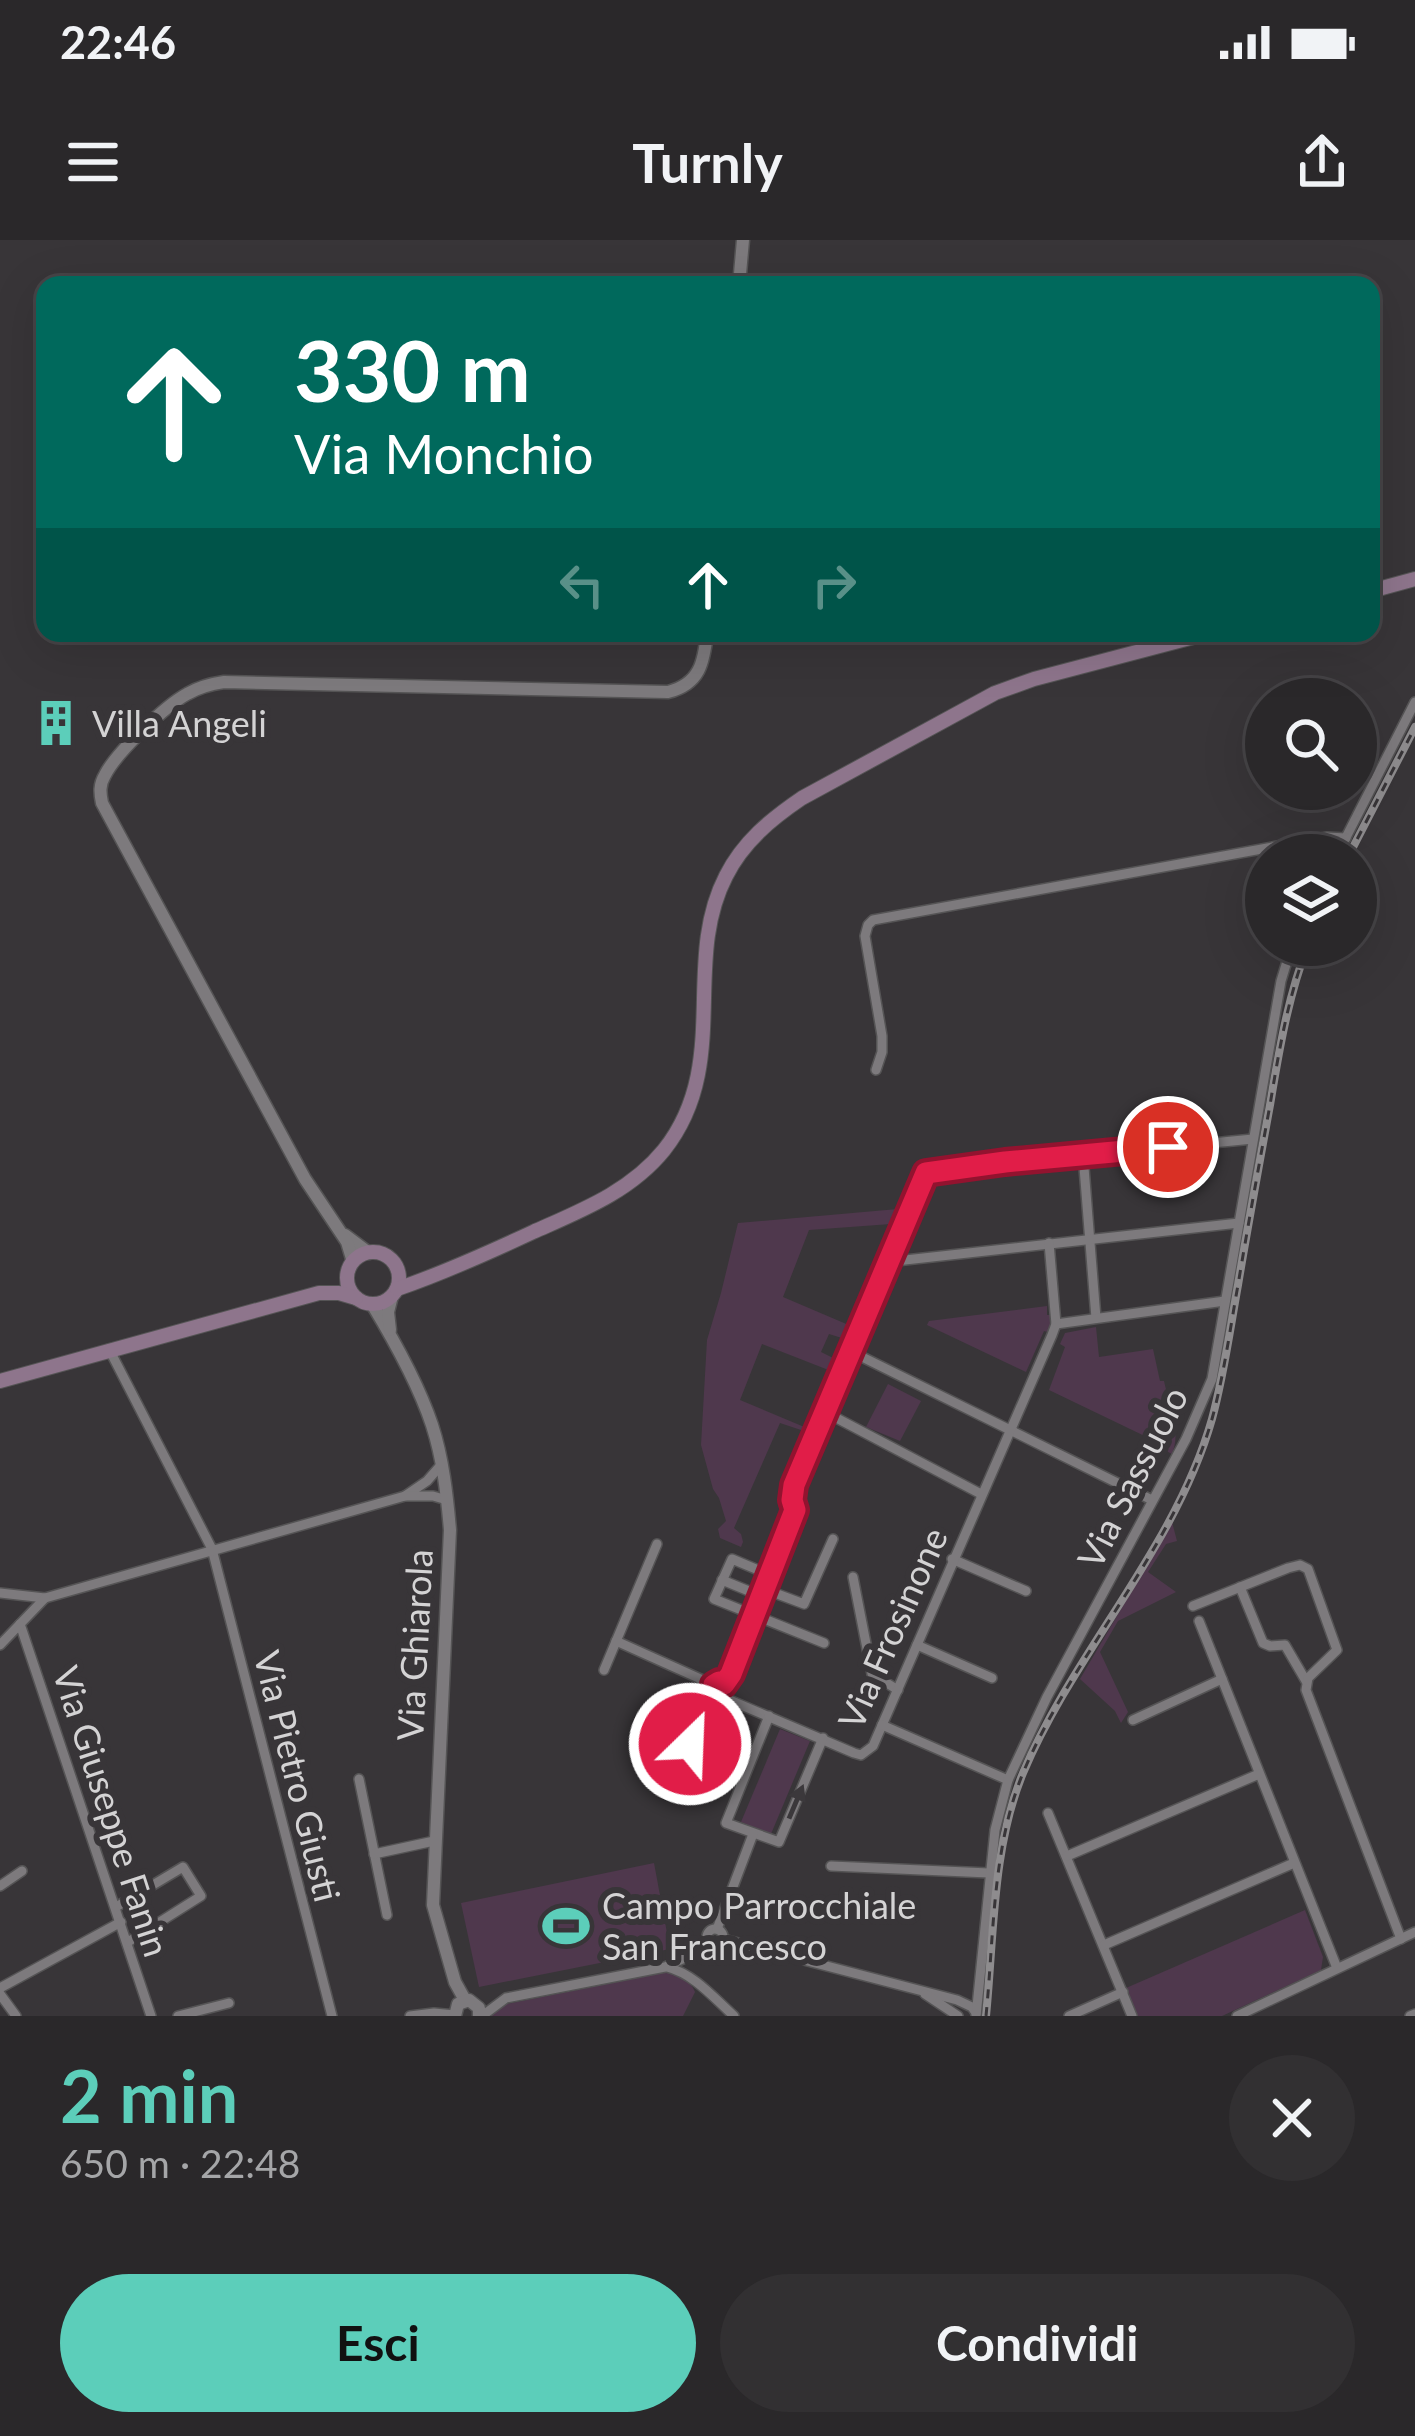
<!DOCTYPE html>
<html lang="it">
<head>
<meta charset="utf-8">
<style>
  body { margin:0; font-family:Lato,sans-serif; background:#323032; color:#f1f3f6; height:100vh; display:flex; flex-direction:column; font-size:45px; white-space:nowrap }
  * { box-sizing:border-box; margin:0 }
  p { font-size:39px; color:#a5a6a8 }
  .icon { flex:none; width:66px; height:66px; fill:none; stroke:currentColor; stroke-width:2; stroke-linecap:round; stroke-linejoin:round }
  .map { position:relative; height:1776px; overflow:hidden }
  .side { display:flex; flex-direction:column; background:#2a282a; flex:1 }
  .side>* { flex:none }
  .banner { position:absolute; left:36px; top:36px; width:1344px; height:366px; border-radius:24px; box-shadow:0 12px 48px #0002,0 0 0 3px #464447; background:#00695c; color:#fff; overflow:hidden }
  .tools { position:absolute; left:1245px; top:438px; display:grid; gap:24px }
  .tools a { display:grid; place-items:center; width:132px; height:132px; border-radius:50%; background:#2a282a; box-shadow:0 12px 48px #0002,0 0 0 3px #464447; font-size:60px }
  .pin { position:absolute; display:grid; place-items:center; width:102px; height:102px; color:#fff; margin:-51px; border:6px solid #fff; border-radius:50%; box-shadow:0 3px 12px #0007 }
  .me { position:absolute; width:132px; margin:-66px; rotate:24deg; stroke-linejoin:round; filter:drop-shadow(0 0 9px #0008) }
  .turn { display:flex; align-items:center; gap:42px; height:252px; padding:0 60px; font-size:54px }
  .turn .icon { width:156px; height:156px; stroke-width:2.5 }
  .turn b { display:block; font-size:84px; line-height:102px }
  .lanes { display:flex; align-items:center; height:114px; padding:0 60px; background:#0003; justify-content:center; gap:60px; direction:ltr }
  .lanes .off { opacity:.35 }
  .round { display:grid; place-items:center; flex:none; width:126px; height:126px; border-radius:63px; background:#323032 }
  .summary { display:flex; align-items:center; justify-content:space-between; height:204px; padding:0 60px }
  h1 { font-size:72px; font-weight:700; line-height:90px; color:#5cceba }
  .cta { display:flex; gap:24px; margin-top:auto; padding:24px 60px }
  .cta a { flex:1; height:138px; border-radius:72px; background:#5cceba; color:#111; font-size:48px; font-weight:700; line-height:138px; text-align:center }
  .cta a+a { background:#323032; color:#f1f3f6 }
  .status { display:flex; justify-content:space-between; align-items:center; height:84px; padding:0 60px; background:#2a282a; direction:ltr }
  .status svg { height:33px; fill:currentColor }
  header { display:flex; justify-content:space-between; align-items:center; height:156px; padding:0 60px; background:#2a282a; font-size:54px; font-weight:700 }
  .map>svg:first-child { display:block }
</style>
</head>
<body>
<div class="status"><b>22:46</b><svg viewBox="0 0 49 12"><path d="M0 12V9h3v3zM5 12V6h3v6zM10 12V3h3v9zM15 12V0h3v12zM26 1h20v11H26zM47 4h2v5h-2z"/></svg></div>
<header><svg class="icon" aria-label="menu" viewBox="0 0 24 24"><path d="M4 6h16M4 12h16M4 18h16"/></svg>Turnly<svg class="icon" aria-label="share" viewBox="0 0 24 24"><path d="M12 15V3M7 8l5-5 5 5M5 13v7h14v-7"/></svg></header>
<div class="map">
<svg width="1415" height="1776" viewBox="0 0 1415 1776">
  <rect width="100%" height="100%" fill="#383538"/>
  <g fill="#4f384d">
    <path d="M909,968L906,976H894L891,984L809,990L783,1057L851,1086L845,1099L829,1094L821,1112L837,1120L831,1131L762,1104L740,1160L809,1189L807,1192L780,1183L734,1288L741,1294L743,1302L741,1307L720,1298L718,1289L726,1281L719,1258L713,1249L701,1205L707,1100L721,1053L738,983Z"/>
    <path d="M1047,1066V1075H1054L1051,1093L1044,1091L1026,1132L927,1085L929,1081Z"/>
    <path d="M1096,1087L1099,1117L1153,1109L1160,1141H1164C1169,1165 1182,1190 1172,1214L1155,1205V1201L1049,1150L1065,1107L1060,1104L1065,1093Z"/>
    <path d="M888,1144L921,1161L900,1201L866,1187Z"/>
    <path d="M1172,1282L1177,1301L1166,1304L1148,1332L1176,1352L1118,1381L1100,1412L1128,1472L1121,1483L1115,1471L1080,1439Z"/>
    <path d="M780,1489L810,1501L771,1594L741,1582Z"/>
    <path d="M654,1623L670,1709L479,1747L461,1663Z"/>
    <path d="M1305,1670L1323,1717L1321,1730L1222,1776H1138L1126,1748Z"/>
    <path d="M668,1732C680,1736 690,1740 695,1752L683,1776H486L496,1766Z"/>
  </g>
  <g fill="none" stroke-linecap="round" stroke-linejoin="round">
    <defs>
      <g id="minor">
        <path d="M1337,615L1415,462"/>
        <path d="M876,830L882,812V796L865,696L868,685L873,680L1327,597L1346,598"/>
        <path d="M1083,915L1096,1078"/>
        <path d="M887,1022L1239,983"/>
        <path d="M1056,1084L1225,1061"/>
        <path d="M109,1109L212,1309L332,1776"/>
        <path d="M850,1111L1152,1260"/>
        <path d="M825,1172L981,1254"/>
        <path d="M405,1256L427,1241L441,1225"/>
        <path d="M952,1319L1026,1351"/>
        <path d="M770,1335L732,1319L714,1359L824,1403"/>
        <path d="M853,1337L872,1434L898,1450"/>
        <path d="M722,1340L761,1356"/>
        <path d="M1240,1347L1263,1403L1270,1406L1285,1405L1306,1441"/>
        <path d="M764,1349L804,1364L833,1299"/>
        <path d="M0,1353L45,1358L405,1256H433L447,1260"/>
        <path d="M1193,1366L1288,1328L1300,1325L1308,1329L1337,1410L1308,1438L1306,1450L1401,1699"/>
        <path d="M1199,1381L1337,1728"/>
        <path d="M20,1384L151,1776"/>
        <path d="M616,1401L714,1445"/>
        <path d="M0,1405L45,1358"/>
        <path d="M917,1405L992,1438"/>
        <path d="M604,1430L657,1304"/>
        <path d="M724,1444L731,1434L795,1271L792,1260L794,1245L926,933L935,930L1253,899"/>
        <path d="M723,1454L727,1459L854,1513L861,1515L873,1506L1052,1095L1056,1084L1049,1003"/>
        <path d="M769,1476L726,1583L779,1602L823,1498"/>
        <path d="M1133,1480L1222,1439"/>
        <path d="M882,1485L1008,1540"/>
        <path d="M690,1504L709,1459L715,1453"/>
        <path d="M359,1539L387,1675"/>
        <path d="M1048,1573L1132,1776"/>
        <path d="M374,1614L434,1601"/>
        <path d="M1067,1616L1259,1534"/>
        <path d="M831,1626L989,1633"/>
        <path d="M0,1646L22,1631"/>
        <path d="M116,1667L183,1627L201,1656L128,1702"/>
        <circle cx="715" cy="1697" r="8"/>
        <path d="M717,1689L753,1594"/>
        <path d="M723,1699L957,1760L972,1767L976,1773"/>
        <path d="M1104,1705L1294,1623"/>
        <path d="M667,1727C694,1734 713,1757 734,1776"/>
        <path d="M0,1748L121,1682"/>
        <path d="M0,1754L16,1776"/>
        <path d="M925,1754L958,1776"/>
        <path d="M178,1776L229,1763"/>
        <path d="M410,1776L434,1773L455,1775"/>
        <path d="M482,1776L506,1758L665,1727L687,1717L708,1700"/>
        <path d="M976,1776L995,1590L1008,1540L1047,1457L1186,1199L1212,1139L1281,741L1292,705"/>
        <path d="M1069,1776L1123,1752"/>
        <path d="M1237,1776L1415,1692"/>
        <path d="M1410,1776L1415,1774"/>
      </g>
      <g id="tertiary">
        <path d="M739,45L743,0"/>
        <path d="M345,995L369,1013"/>
        <path d="M353,1022L347,1002L305,939L102,563C100,553 99,545 105,535C116,513 165,466 187,454C199,447 210,444 224,442L668,452C700,444 704,422 707,393"/>
        <path d="M372,1064C395,1102 418,1143 432,1185C443,1219 447,1255 450,1290L433,1665L455,1742L465,1760"/>
        <path d="M390,1090L388,1072L392,1056"/>
        <path d="M455,1776L458,1764L469,1760L479,1768V1776"/>
      </g>
      <g id="secondary">
        <path d="M1371,351L1415,339"/>
        <circle cx="373" cy="1038" r="26"/>
        <path d="M397,1049C444,1033 488,1013 533,992C580,971 630,952 664,910C732,824 681,723 726,636C743,602 771,579 802,558L995,453L1034,439L1209,393"/>
        <path d="M0,1141L319,1053H339L356,1058"/>
      </g>
    </defs>
    <use href="#minor" stroke="#555455" stroke-width="12"/>
    <use href="#tertiary" stroke="#555455" stroke-width="15"/>
    <use href="#secondary" stroke="#555455" stroke-width="16"/>
    <use href="#minor" stroke="#7d7a7d" stroke-width="9"/>
    <use href="#tertiary" stroke="#7d7a7d" stroke-width="12"/>
    <use href="#secondary" stroke="#8e758c" stroke-width="14"/>
    <defs>
      <g id="rail">
        <path d="M1349,615L1415,487"/>
        <path d="M986,1776C994,1696 992,1608 1023,1533C1075,1410 1175,1309 1212,1179C1224,1135 1230,1089 1238,1045C1248,985 1259,925 1270,865C1279,811 1288,756 1308,705"/>
      </g>
    </defs>
    <use href="#rail" stroke="#8e8c8e" stroke-width="8"/>
    <use href="#rail" stroke="#383538" stroke-width="3" stroke-dasharray="9" stroke-linecap="butt"/>
  </g>
  <defs><path id="oneway-solid" d="M-6-.8H1V-3.2L6.5 0L1 3.2V.8H-6Z" transform="scale(3)"/></defs>
  <use fill="#3b383b" href="#oneway-solid" transform="translate(796 1562) rotate(-67)"/>
  <g fill="none" stroke-linecap="round" stroke-linejoin="round">
    <defs>
      <path id="route" d="M690,1504L710,1459L715,1453L714,1445L719,1442L724,1444L731,1434L795,1270L792,1260L794,1245L926,933L1005,922L1168,907"/>
    </defs>
    <use href="#route" stroke="#92132f" stroke-width="30"/>
    <use href="#route" stroke="#e11d48" stroke-width="21"/>
  </g>
  <defs>
    <symbol id="building-bare" viewBox="-9 -9 18 18"><path d="M-4-6H4V6H1V3H-1V6H-4ZM-2.5-4.3h1.7v1.8h-1.7ZM.8-4.3h1.7v1.8H.8ZM-2.5-1h1.7V.8h-1.7ZM.8-1h1.7V.8H.8Z" fill="#5cceba" stroke="#383538" stroke-width="2.5" paint-order="stroke"/></symbol>
    <symbol id="stadium-bare" viewBox="-9 -9 18 18"><path d="M0-5a6.5 5 0 1 0 0 10a6.5 5 0 1 0 0-10ZM-3.5-1.8h7v3.6h-7Z" fill="#5cceba" stroke="#383538" stroke-width="2.5" paint-order="stroke"/></symbol>
  </defs>
  <g fill-rule="evenodd">
    <use href="#building-bare" x="23" y="450" width="66" height="66"/>
    <use href="#stadium-bare" x="533" y="1653" width="66" height="66"/>
  </g>
  <g text-anchor="middle" dominant-baseline="central" stroke-width="12" stroke-linejoin="round" paint-order="stroke">
    <g font-size="36" fill="#d4d3d4" stroke="#383538" text-anchor="start">
      <text x="92" y="483">Villa Angeli</text>
      <text x="602" y="1665">Campo Parrocchiale<tspan x="602" dy="41">San Francesco</tspan></text>
    </g>
    <g font-size="36" fill="#d4d3d4" stroke="#383538">
      <text transform="translate(1132 1237) rotate(-63)">Via Sassuolo</text>
      <text transform="translate(892 1388) rotate(-66)">Via Frosinone</text>
      <text transform="translate(414 1405) rotate(-87)">Via Ghiarola</text>
      <text transform="translate(298 1536) rotate(76)">Via Pietro Giusti</text>
      <text transform="translate(112 1571) rotate(72)">Via Giuseppe Fanin</text>
    </g>
  </g>
</svg>
<div class="tools">
<a><svg class="icon" aria-label="search" viewBox="0 0 24 24"><circle cx="10" cy="10" r="6"/><path d="M15 15l6 6"/></svg></a>
<a><svg class="icon" aria-label="layers" viewBox="0 0 24 24"><path d="M12 4l9 5-9 5-9-5zM3 14l9 5 9-5"/></svg></a>
</div>
<div class="pin" style="left:1168px;top:907px;background:#d93025"><svg class="icon" aria-label="arrive" viewBox="0 0 24 24"><path d="M6 21V4h12l-3 4 3 4H6"/></svg></div>
<svg class="me" style="left:690px;top:1504px" viewBox="-20 -20 40 40"><circle r="17" fill="#e11d48" stroke="#fff" stroke-width="3"/><path d="M0-11L8 9 0 5-8 9z" fill="#fff"/></svg>
<div class="banner">
<div class="turn"><svg class="icon" aria-label="ahead" viewBox="0 0 24 24"><path d="M12 20V5M6 11l6-6 6 6"/></svg><div><b>330 m</b>Via Monchio</div></div>
<div class="lanes"><svg class="icon off" aria-label="left" viewBox="0 0 24 24"><path d="M17 20v-9H6M10 6l-5 5 5 5"/></svg><svg class="icon" aria-label="ahead" viewBox="0 0 24 24"><path d="M12 20V5M6 11l6-6 6 6"/></svg><svg class="icon off" aria-label="right" viewBox="0 0 24 24"><path d="M7 20v-9h11M14 6l5 5-5 5"/></svg></div>
</div>
</div>
<section class="side">
<div class="summary"><div><h1>2 min</h1><p>650 m · 22:48</p></div><a class="round"><svg class="icon" aria-label="close" viewBox="0 0 24 24"><path d="M6 6l12 12M18 6L6 18"/></svg></a></div>
<div class="cta"><a>Esci</a><a>Condividi</a></div>
</section>
</body>
</html>
